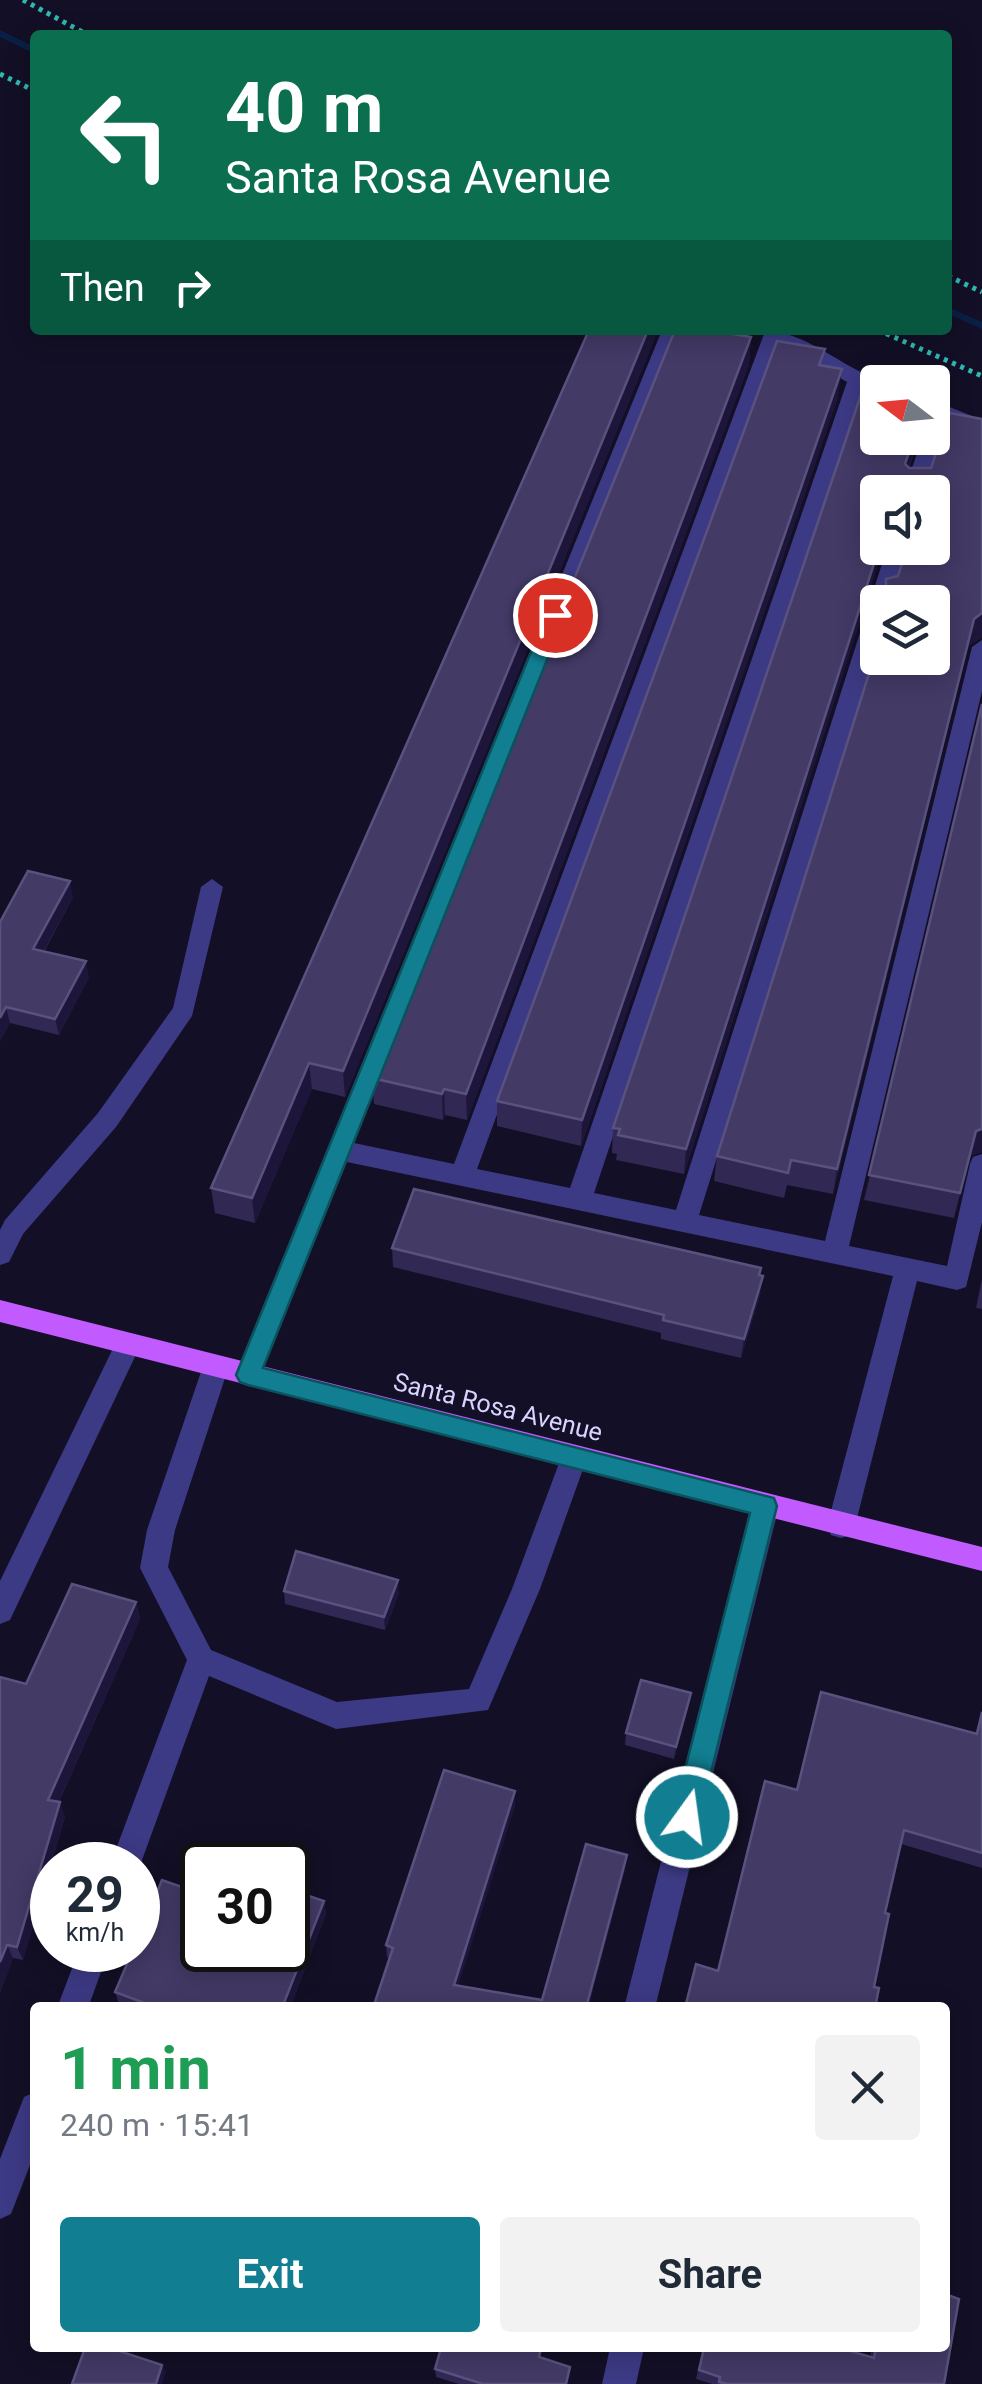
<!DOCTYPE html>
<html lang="en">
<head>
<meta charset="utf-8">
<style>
  body { margin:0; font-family:Roboto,sans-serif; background:#f2f2f3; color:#1f2937; height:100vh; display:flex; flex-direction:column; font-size:38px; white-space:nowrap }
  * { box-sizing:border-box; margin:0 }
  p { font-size:32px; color:#747a83 }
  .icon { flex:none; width:55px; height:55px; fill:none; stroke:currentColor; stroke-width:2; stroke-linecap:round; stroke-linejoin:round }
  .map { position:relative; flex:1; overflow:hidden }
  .side { position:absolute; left:30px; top:2002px; width:920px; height:350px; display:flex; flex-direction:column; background:#fff; border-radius:10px; box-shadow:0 5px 25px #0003 }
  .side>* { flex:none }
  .banner { position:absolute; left:30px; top:30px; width:922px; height:305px; border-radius:10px; box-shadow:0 5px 25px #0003; background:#0b6e4f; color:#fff; overflow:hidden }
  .needle { width:65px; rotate:286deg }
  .buttons { position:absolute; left:860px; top:365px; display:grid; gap:20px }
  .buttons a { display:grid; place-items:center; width:90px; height:90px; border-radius:10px; background:#fff; box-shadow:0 5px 25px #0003; font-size:50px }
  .speed { position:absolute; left:30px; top:1842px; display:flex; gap:20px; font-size:50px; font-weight:700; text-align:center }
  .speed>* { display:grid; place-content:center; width:130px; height:130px; border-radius:50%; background:#fff; box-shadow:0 5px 25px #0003; line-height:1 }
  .speed small { font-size:25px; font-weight:400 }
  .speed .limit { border:5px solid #111; border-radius:15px; background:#fff; color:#111 }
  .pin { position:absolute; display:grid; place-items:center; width:85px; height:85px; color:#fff; margin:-42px; border:5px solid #fff; border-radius:50%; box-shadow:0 2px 10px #0007 }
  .me { position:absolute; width:110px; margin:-55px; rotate:14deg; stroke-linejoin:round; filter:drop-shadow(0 0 8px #0008) }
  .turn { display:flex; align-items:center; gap:35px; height:210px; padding:0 30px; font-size:45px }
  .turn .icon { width:130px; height:130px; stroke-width:2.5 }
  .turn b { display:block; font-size:70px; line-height:85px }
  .then { display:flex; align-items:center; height:95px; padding:0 30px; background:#0003; gap:20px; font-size:38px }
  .round { display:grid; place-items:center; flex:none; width:105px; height:105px; border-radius:10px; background:#f2f2f3 }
  .headline { display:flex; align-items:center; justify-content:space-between; height:170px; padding:0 30px }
  h1 { font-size:60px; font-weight:700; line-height:75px; color:#1e9e55 }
  .button { display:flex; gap:20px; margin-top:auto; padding:20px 30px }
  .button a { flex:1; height:115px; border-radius:10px; background:#117e91; color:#fff; font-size:40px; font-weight:700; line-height:115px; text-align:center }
  .button a+a { background:#f2f2f3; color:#1f2937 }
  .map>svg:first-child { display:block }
</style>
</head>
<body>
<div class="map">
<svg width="982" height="2384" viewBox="0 0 982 2384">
  <rect width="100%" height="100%" fill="#130f26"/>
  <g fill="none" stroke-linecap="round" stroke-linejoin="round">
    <g fill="#0a1f44" fill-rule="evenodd">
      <path d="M0,30L35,47V54L0,37Z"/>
      <path d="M948,307L982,322V329L948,314Z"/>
    </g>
    <g stroke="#2fb8b0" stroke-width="5" stroke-dasharray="4 5" stroke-linecap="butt">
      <path d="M23,0L88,35"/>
      <path d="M0,74L35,91"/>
      <path d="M948,276L982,292"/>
      <path d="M878,330L982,376"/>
    </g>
    <g fill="#3d3a85" fill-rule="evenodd">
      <path d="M662,330H680L354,1143L454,1164L764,334L761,330C806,330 841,368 884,382H878V393L864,389L594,1193L676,1210L887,548H907L890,602H878V644L699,1215L825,1241L972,647L982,640V691L849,1246L947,1266L970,1164L973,1157L982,1154V1222L966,1287L957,1290L917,1281L855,1526L851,1535L841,1538L831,1535L827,1526L893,1276L347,1162L257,1383L248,1386L239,1383L235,1375ZM779,343L847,382L570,1188L477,1169Z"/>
      <path d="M932,400L982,420V433L932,413Z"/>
      <path d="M932,432L942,438L924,492H904L922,438H932Z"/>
      <path d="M212,879L223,887L192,1016L116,1127L23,1234L9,1262L0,1265V1230L5,1220L98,1113L173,1008L201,887Z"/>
      <path d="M128,1333L137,1336L141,1344L10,1620L0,1624V1581L119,1336Z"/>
      <path d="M216,1355L225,1358L229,1366L175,1530L168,1567L211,1650L337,1702L469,1689L512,1589L564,1450L574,1446L584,1450L587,1458L540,1589L488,1710L336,1729L209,1676L138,1871V1865H110L187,1660L140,1568L147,1530L203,1366L207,1358Z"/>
      <path d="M765,1494L775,1497L779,1506L655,2008H624L751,1506L755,1497Z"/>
      <path d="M79,1950H109L88,2008H57Z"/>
      <path d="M35,2092V2152L11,2214L0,2219V2159L24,2097Z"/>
      <path d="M610,2348H644L636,2384H602Z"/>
    </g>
    <path fill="#c25bff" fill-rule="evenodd" d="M0,1300L982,1547V1571L0,1322Z"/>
  </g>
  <g fill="#312854">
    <path d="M589,330H658L345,1097L312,1089L255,1223L215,1213L211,1188Z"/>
    <path d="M741,335L751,337L749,364L467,1120L445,1115L443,1120L374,1104L372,1078Z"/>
    <path d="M823,366L838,397L581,1146L497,1126V1101Z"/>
    <path d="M982,419V637L968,646L833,1194L787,1185L784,1198L714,1181L717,1156L932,602H882L886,579L898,576L932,492H878V548H883L684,1174L616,1160L617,1154L612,1153L613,1128L878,438H919L909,468H931Z"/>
    <path d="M982,704V1152L970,1155L954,1218L864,1200Z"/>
    <path d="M73,897L44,952L89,977L59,1035L10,1023L0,1041V922Z"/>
    <path d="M392,1248L760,1276V1295L741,1358L661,1339V1333L393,1267Z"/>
    <path d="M982,1279V1309L976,1308Z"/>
    <path d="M284,1591L399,1593L385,1630L285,1604Z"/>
    <path d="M136,1602L140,1619L59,1802L65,1817L23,1960L13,1958L0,1993L26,1684Z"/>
    <path d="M691,1693L674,1759L625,1745L626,1733Z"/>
    <path d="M982,1712V1868L901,1844L718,1971L975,1734Z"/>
    <path d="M515,1805L458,1985L542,2000L625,1869L588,2008H373L389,1958L387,1957L386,1945Z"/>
    <path d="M196,1892L324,1901L326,1914L290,2008H129L119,2004L115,1992Z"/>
    <path d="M703,2348H840L870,2357L872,2348H945L944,2384H712L696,2379Z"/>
    <path d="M540,2357L570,2367L567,2384H459L436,2377L435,2369Z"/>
  </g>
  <g fill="#1d163a">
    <path d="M648,330H658L345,1097L343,1071Z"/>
    <path d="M751,337L749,364L467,1120L466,1094Z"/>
    <path d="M842,369L838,397L581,1146L582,1120Z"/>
    <path d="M914,438H919L900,491L905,464Z"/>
    <path d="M879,548H883L684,1174L686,1149Z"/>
    <path d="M982,613V637L968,646L833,1194L837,1169L974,619Z"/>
    <path d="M70,881L73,897L36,965L33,949Z"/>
    <path d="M86,961L89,977L59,1035L55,1019Z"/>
    <path d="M6,1007L10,1023L0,1041V1018Z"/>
    <path d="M309,1063L312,1089L255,1223L252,1198Z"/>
    <path d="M444,1089L445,1115L443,1120L442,1094Z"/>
    <path d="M982,1129V1152L970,1156L976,1131Z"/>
    <path d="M763,1276L760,1295L741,1358L744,1339Z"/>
    <path d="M398,1580L399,1593L385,1630L384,1617Z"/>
    <path d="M136,1602L140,1619L53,1815L48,1800Z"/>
    <path d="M691,1693L689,1705L674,1759L676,1747Z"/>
    <path d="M515,1791V1805L455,1997L454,1985Z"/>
    <path d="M60,1802L65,1817L23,1960L17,1947Z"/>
    <path d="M627,1855L625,1869L588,2008H586Z"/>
    <path d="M324,1901L326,1914L290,2008H282Z"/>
    <path d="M7,1945L13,1958L0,1993V1962Z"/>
    <path d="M162,2365L166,2372L162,2384H156Z"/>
  </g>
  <g fill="#433a66" stroke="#5a527e" stroke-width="2.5">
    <path d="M589,330H648L343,1071L309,1063L252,1198L211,1188Z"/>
    <path d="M675,330H735L733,334L751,337L466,1094L444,1089L442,1094L372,1078Z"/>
    <path d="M777,341L825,349L819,365L842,369L582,1120L497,1101Z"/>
    <path d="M868,374L907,381L906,382H878V438H914L905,464L909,468H931L950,413L982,419V613L974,619L837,1169L791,1160L788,1173L717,1156L878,645V658H932V602H886V579L898,576L907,548H932V492H878V548H879L686,1149L618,1135L620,1129L613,1128Z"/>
    <path d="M982,704V1129L976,1131L960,1193L869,1175Z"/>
    <path d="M28,871L70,881L33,949L86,961L55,1019L6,1007L0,1018V922Z"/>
    <path d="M414,1189L761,1268L759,1275L763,1276L744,1339L663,1320L664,1315L392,1248Z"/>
    <path d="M296,1551L398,1580L384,1617L284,1591Z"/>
    <path d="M72,1584L136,1602L48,1800L60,1802L17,1947L7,1945L0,1962V1677L26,1684Z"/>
    <path d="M641,1680L691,1693L676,1747L626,1733Z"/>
    <path d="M821,1692L977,1734L982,1712V1853L904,1830L885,1913L889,1914L874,1987L879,1988L875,2008H685L696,1964L718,1971L765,1781L797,1790Z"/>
    <path d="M444,1770L515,1791L454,1985L542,2000L586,1844L627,1855L586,2008H373L393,1948L386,1945Z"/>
    <path d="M202,1877V1950H288V1889L324,1901L282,2008H158L115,1992L133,1950H138V1938L162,1880L196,1892Z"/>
    <path d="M945,2294L959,2299L944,2384H727L719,2382L720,2377L699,2370L704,2348H840L874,2358L876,2348H945Z"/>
    <path d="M85,2348H110L162,2365L156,2384H72Z"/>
    <path d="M441,2348H541L539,2357L570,2367L566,2384H483L435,2369Z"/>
  </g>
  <path fill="#117e91" stroke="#0b525e" stroke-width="2.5" d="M555,609L565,615L263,1368L774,1498L777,1506L700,1817L696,1826L687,1830L677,1826L673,1817L750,1513L248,1385L240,1382L236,1375L546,615Z"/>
  <g text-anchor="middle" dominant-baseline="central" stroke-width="10" stroke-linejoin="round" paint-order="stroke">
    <g font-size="25" fill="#d9d4ff" stroke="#130f26">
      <text transform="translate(498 1407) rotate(14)">Santa Rosa Avenue</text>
    </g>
  </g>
</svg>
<div class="buttons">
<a><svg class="needle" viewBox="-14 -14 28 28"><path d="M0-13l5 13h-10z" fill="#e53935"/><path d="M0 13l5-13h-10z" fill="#747a83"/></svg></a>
<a><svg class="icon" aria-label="sound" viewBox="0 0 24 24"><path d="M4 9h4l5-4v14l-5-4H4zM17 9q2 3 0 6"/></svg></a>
<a><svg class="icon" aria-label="layers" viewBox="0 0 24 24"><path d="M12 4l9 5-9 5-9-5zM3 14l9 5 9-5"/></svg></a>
</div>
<div class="speed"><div>29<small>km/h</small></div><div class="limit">30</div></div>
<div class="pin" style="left:555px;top:615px;background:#d93025"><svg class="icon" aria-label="arrive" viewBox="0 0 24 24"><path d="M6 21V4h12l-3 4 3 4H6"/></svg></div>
<svg class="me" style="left:687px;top:1817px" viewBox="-20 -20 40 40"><circle r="17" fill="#117e91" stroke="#fff" stroke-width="3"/><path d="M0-11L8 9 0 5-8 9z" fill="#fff"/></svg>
<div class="banner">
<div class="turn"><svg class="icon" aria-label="left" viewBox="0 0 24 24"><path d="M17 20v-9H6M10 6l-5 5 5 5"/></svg><div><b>40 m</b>Santa Rosa Avenue</div></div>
<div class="then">Then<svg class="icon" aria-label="right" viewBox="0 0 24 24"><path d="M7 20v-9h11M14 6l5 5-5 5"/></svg></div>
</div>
<section class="side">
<div class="headline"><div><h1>1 min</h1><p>240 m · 15:41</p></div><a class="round"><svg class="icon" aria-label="close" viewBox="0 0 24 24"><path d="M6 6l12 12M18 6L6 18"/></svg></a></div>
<div class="button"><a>Exit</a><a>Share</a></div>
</section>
</div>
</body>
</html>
